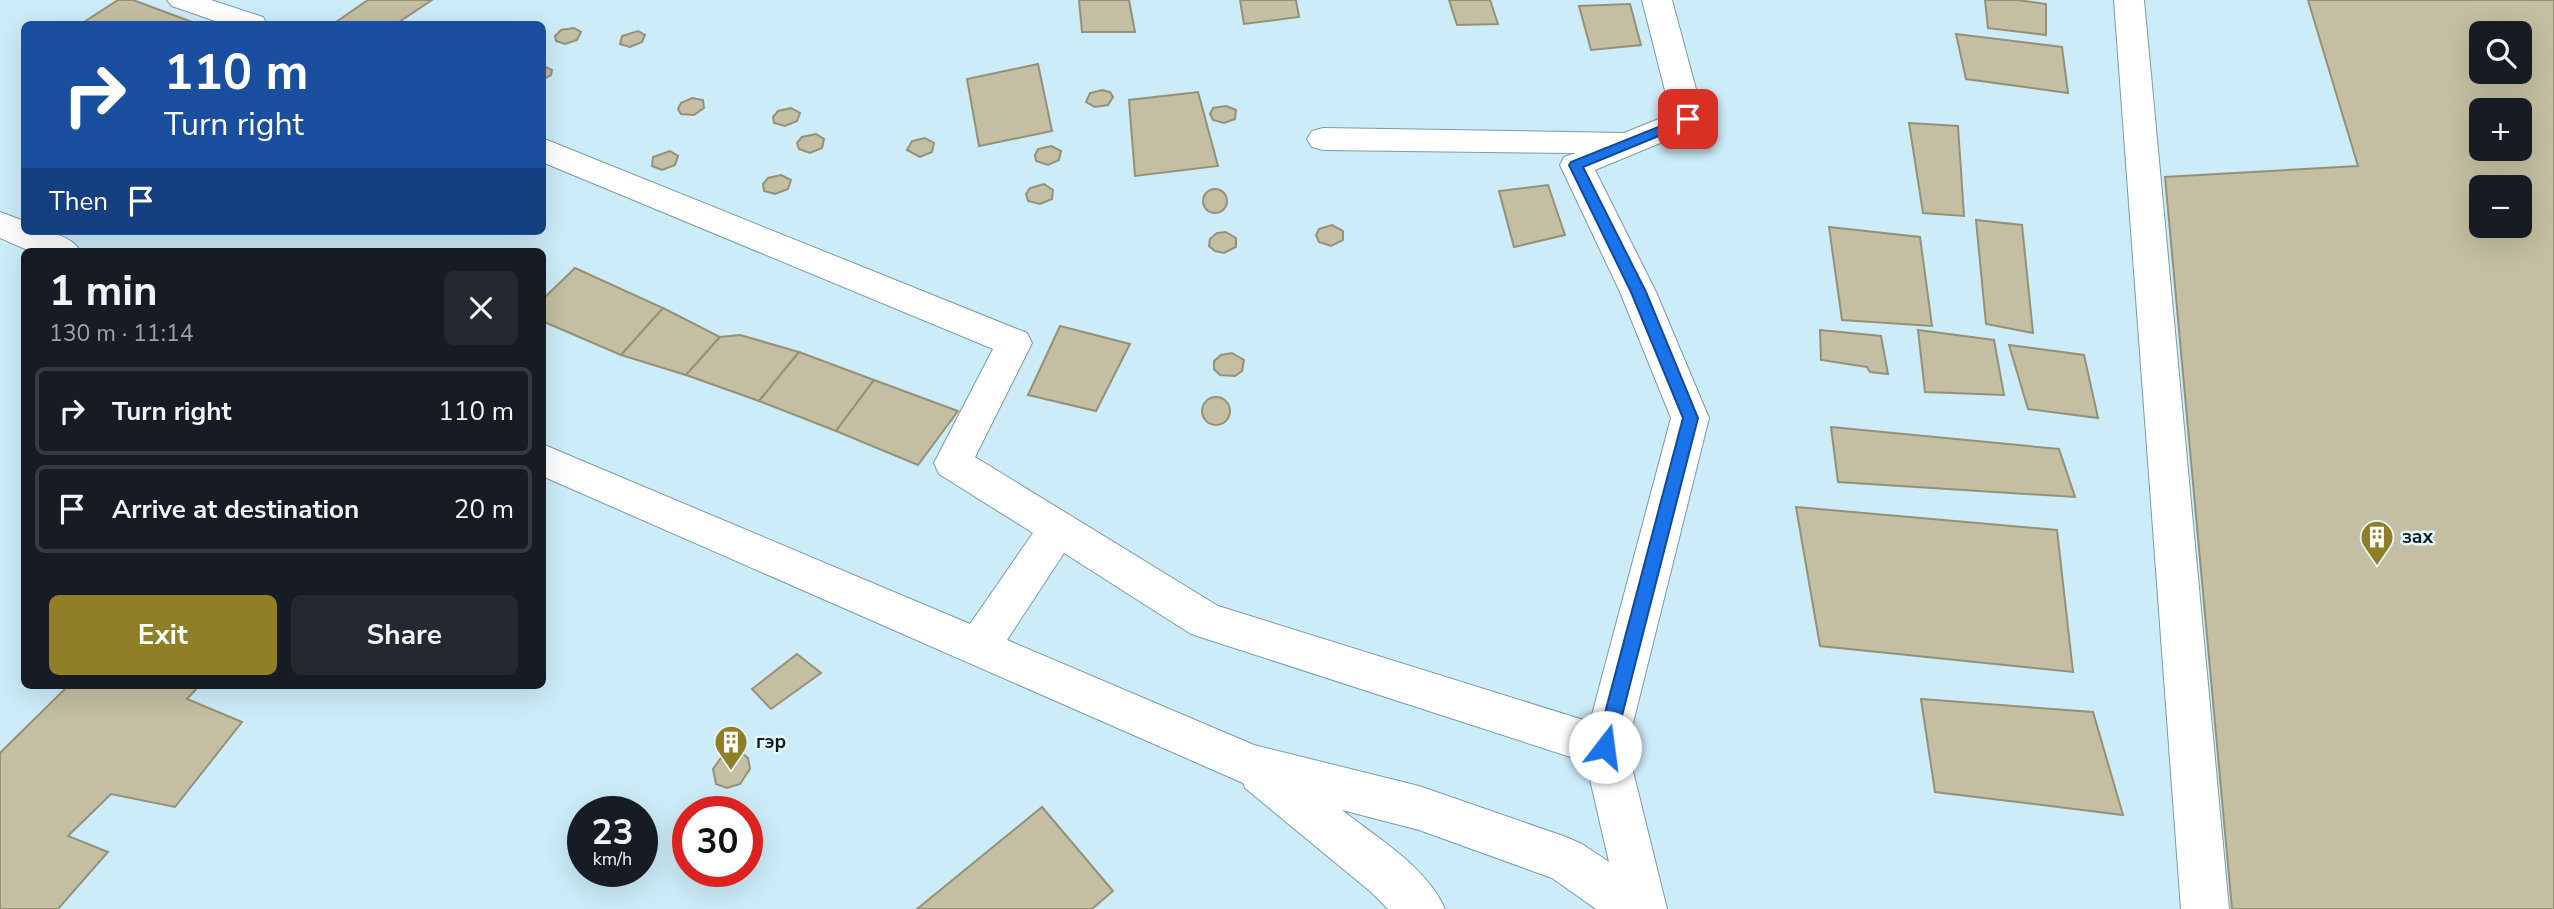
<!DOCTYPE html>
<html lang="en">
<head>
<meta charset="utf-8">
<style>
  body { margin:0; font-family:"Nunito Sans",sans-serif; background:#242831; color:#f1f3f6; height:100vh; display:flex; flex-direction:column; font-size:26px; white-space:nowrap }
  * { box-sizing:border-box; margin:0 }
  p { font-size:23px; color:#9ea1a6 }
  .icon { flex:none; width:38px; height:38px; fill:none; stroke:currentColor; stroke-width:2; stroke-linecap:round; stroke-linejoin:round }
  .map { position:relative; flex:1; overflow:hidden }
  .side { position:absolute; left:21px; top:248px; width:525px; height:441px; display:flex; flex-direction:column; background:#171b24; border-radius:10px; box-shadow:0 7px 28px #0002 }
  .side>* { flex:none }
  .hud { position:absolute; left:21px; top:21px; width:525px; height:214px; border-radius:10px; box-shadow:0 7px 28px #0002; background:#1a4fa0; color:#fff; overflow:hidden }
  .fabs { position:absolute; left:2469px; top:21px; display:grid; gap:14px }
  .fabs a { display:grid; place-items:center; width:63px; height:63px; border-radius:10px; background:#171b24; box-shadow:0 7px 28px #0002; font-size:35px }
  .speed { position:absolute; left:567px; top:796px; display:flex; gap:14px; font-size:35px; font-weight:700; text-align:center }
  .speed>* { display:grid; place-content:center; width:91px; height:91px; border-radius:50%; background:#171b24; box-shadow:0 7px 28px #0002; line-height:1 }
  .speed small { font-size:18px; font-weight:400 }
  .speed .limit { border:10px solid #d22; background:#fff; color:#111 }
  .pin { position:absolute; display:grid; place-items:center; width:60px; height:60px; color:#fff; margin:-30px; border-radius:14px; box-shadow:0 4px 10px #0006 }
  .me { position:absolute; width:77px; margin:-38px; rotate:15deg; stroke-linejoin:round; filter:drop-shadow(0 0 5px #0008) }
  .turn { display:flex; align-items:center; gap:24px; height:147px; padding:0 28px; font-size:32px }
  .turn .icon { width:91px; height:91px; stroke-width:2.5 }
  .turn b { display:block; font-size:49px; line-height:60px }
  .then { display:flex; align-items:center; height:66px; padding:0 28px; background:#0003; gap:14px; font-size:26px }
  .round { display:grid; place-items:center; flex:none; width:74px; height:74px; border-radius:10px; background:#242831 }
  .overview { display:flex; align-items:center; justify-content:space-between; height:119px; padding:0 28px }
  h1 { font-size:42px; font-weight:700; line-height:52px }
  .button { display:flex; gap:14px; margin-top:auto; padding:14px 28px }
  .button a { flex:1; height:80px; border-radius:10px; background:#907f26; color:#fff; font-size:28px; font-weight:700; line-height:80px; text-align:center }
  .button a+a { background:#242831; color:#f1f3f6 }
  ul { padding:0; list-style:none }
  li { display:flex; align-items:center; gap:21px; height:88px; margin:0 14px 10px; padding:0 14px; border:4px solid #363941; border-radius:10px }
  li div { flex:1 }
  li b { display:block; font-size:26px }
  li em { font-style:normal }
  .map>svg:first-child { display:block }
</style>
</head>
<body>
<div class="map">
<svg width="2554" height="909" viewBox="0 0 2554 909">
  <rect width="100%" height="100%" fill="#cbecf8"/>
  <g fill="#c4bea2" stroke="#969176" stroke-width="2" fill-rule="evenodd">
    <path d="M118,0H133L192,22L188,24H81Z"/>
    <path d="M368,0H432L396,24H344L336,22Z"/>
    <path d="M1079,0H1129L1135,32H1082Z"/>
    <path d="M1240,0H1296L1299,17L1244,24Z"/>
    <path d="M1449,0H1490L1498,24L1457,25Z"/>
    <path d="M1985,0H2017L2046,4V35L1988,28Z"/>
    <path d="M2308,0H2554V909H2232L2165,177L2358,166ZM2482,33H2520V72H2482ZM2482,110H2520V149H2482ZM2482,187H2520V226H2482Z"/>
    <path d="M1630,4L1641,45L1591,50L1579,6Z"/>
    <path d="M574,28L581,32L577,40L565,44L556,41L555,36L561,30Z"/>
    <path d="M638,31L645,35L642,42L630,47L620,44L622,36Z"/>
    <path d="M1956,34L2062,47L2068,93L1966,79Z"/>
    <path d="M1038,64L1052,131L979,146L967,79Z"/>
    <path d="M542,65L552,70L551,75L542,80Z"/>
    <path d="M1102,90L1110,92L1113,97L1108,105L1095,107L1086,102L1090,93Z"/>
    <path d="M1198,92L1218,166L1135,176L1129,100Z"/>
    <path d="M692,98L703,100L704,108L694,115L681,114L678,109L681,103Z"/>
    <path d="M1226,106L1236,110L1235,119L1224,123L1213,120L1210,114L1213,108Z"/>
    <path d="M791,108L800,113L797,121L785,126L774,123L773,117L778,111Z"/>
    <path d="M1909,123L1958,126L1964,216L1923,213Z"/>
    <path d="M816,134L824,139L822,148L810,153L799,149L797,143L802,137Z"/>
    <path d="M925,138L934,143L932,152L920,157L907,150L912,141Z"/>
    <path d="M1051,146L1061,151L1059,160L1048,165L1036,161L1035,155L1038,149Z"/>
    <path d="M670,151L678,156L675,165L662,170L652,166L653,157Z"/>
    <path d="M781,175L791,180L788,189L775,194L764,191L763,184L768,178Z"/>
    <path d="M1044,184L1053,190L1052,199L1040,204L1028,201L1026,194L1030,188Z"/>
    <path d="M1548,185L1565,235L1514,247L1499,191Z"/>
    <circle cx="1215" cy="201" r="12"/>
    <path d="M1976,220L2022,225L2033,333L1986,324Z"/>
    <path d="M1332,225L1343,231V240L1331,246L1319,242L1316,235L1319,229Z"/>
    <path d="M1829,227L1920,237L1932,326L1842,320Z"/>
    <path d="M1226,232L1236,238V247L1224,253L1215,251L1209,246L1210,239L1217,233Z"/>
    <path d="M575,268L663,308L621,355L542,321V300Z"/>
    <path d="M663,308L720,337L686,375L621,355Z"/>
    <path d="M1060,326L1130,344L1096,411L1028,395Z"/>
    <path d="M1820,330L1881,336L1888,374L1870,372L1867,367L1821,360Z"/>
    <path d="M1918,330L1994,340L2004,395L1925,392Z"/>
    <path d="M740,335L799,352L759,401L686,375L720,337Z"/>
    <path d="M2009,345L2084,355L2098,418L2028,409Z"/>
    <path d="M799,352L874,380L836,431L759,401Z"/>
    <path d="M1232,353L1244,360L1242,371L1235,376L1220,375L1214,369V361L1221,355Z"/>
    <path d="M874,380L958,411L918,465L836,431Z"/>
    <circle cx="1216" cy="411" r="14"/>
    <path d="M1831,427L2059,449L2075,497L1838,482Z"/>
    <path d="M1796,507L2057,530L2073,672L1820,646Z"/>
    <path d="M797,654L821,673L771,709L752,689Z"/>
    <path d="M68,686H199L187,699L242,722L175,807L111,794L68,836L108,852L58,909H0V753Z"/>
    <path d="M1921,699L2093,712L2123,815L1935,792Z"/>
    <path d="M732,753L743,754L748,758L750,769L740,784L727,788L716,784L713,769L720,759Z"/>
    <path d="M1042,807L1113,891L1092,909H917Z"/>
  </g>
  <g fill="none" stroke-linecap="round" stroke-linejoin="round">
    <defs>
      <g id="minor">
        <path d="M167,0H211L263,17L267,24H224L172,6Z"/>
        <path d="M1642,0H1672L1704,119L1699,127L1595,170L1656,292L1709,418L1627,747L1667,909H1596L1552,878L1419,830L1342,810C1377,838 1427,867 1445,909H1388L1371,892L1245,788L1243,783L542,476V444L970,624L1033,533L939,474L934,463L993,349L542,162V138L1027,333L1032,343L975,457L1218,606L1590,722L1671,418L1620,292L1560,165L1564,157L1576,153L1323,150L1312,147L1307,139L1312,131L1323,128L1624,133L1671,114ZM1064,553L1191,634L1586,762L1609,862L1582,844L1566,837L1419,786L1254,745L1007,640Z"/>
        <path d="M2114,0H2144L2229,909H2181Z"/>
        <path d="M0,212L24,221V231C45,231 70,233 81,252H32L0,238Z"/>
      </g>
    </defs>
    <use href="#minor" stroke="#7c9ba7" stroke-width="2"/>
    <use href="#minor" fill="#fff" fill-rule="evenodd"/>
  </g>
  <path fill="#1a73e8" stroke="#114b97" stroke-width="2" d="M1688,115L1695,119L1693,122L1583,167L1646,292L1698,418L1614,747L1612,753L1605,755L1599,753L1596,747L1683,418L1631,292L1569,165L1571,162Z"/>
  <defs>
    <symbol id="building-pin" viewBox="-11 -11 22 30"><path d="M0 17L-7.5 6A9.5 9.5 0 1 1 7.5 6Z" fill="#907f26" stroke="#e3f7fe"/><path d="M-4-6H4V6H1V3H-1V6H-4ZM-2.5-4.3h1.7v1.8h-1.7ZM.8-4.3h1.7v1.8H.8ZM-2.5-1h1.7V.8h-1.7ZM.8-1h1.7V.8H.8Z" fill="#fff"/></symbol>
  </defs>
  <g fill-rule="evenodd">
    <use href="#building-pin" x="2358" y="518" width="38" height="52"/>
    <use href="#building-pin" x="712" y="723" width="38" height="52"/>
  </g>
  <g text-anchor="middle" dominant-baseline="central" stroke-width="5" stroke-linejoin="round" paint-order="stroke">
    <g font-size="19" font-weight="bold" fill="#0c191d" stroke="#e3f7fe" text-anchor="start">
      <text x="2402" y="537">зах</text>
      <text x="756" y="742">гэр</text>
    </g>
  </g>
</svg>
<div class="fabs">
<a><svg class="icon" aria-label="search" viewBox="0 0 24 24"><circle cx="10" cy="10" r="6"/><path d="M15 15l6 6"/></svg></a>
<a>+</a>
<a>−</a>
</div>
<div class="speed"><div>23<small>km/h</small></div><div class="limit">30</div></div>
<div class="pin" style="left:1688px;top:119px;background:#d93025"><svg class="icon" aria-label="arrive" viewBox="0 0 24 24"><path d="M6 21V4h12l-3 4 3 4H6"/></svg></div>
<svg class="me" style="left:1605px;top:747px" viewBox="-20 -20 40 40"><circle r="19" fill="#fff"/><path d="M0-13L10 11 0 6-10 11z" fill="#1a73e8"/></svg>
<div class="hud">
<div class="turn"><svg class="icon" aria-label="right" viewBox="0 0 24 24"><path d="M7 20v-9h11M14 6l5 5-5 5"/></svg><div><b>110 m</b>Turn right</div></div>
<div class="then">Then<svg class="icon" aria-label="arrive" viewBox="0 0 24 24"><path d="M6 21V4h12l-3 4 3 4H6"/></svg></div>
</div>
<section class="side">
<div class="overview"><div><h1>1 min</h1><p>130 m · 11:14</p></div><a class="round"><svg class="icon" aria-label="close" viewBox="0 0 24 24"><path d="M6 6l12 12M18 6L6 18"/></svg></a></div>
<ul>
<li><svg class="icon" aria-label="right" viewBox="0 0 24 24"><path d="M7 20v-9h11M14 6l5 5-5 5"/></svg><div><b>Turn right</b></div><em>110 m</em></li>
<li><svg class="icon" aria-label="arrive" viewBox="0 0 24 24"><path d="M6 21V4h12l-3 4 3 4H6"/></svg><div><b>Arrive at destination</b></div><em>20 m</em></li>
</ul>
<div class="button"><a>Exit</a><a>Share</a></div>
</section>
</div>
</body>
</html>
